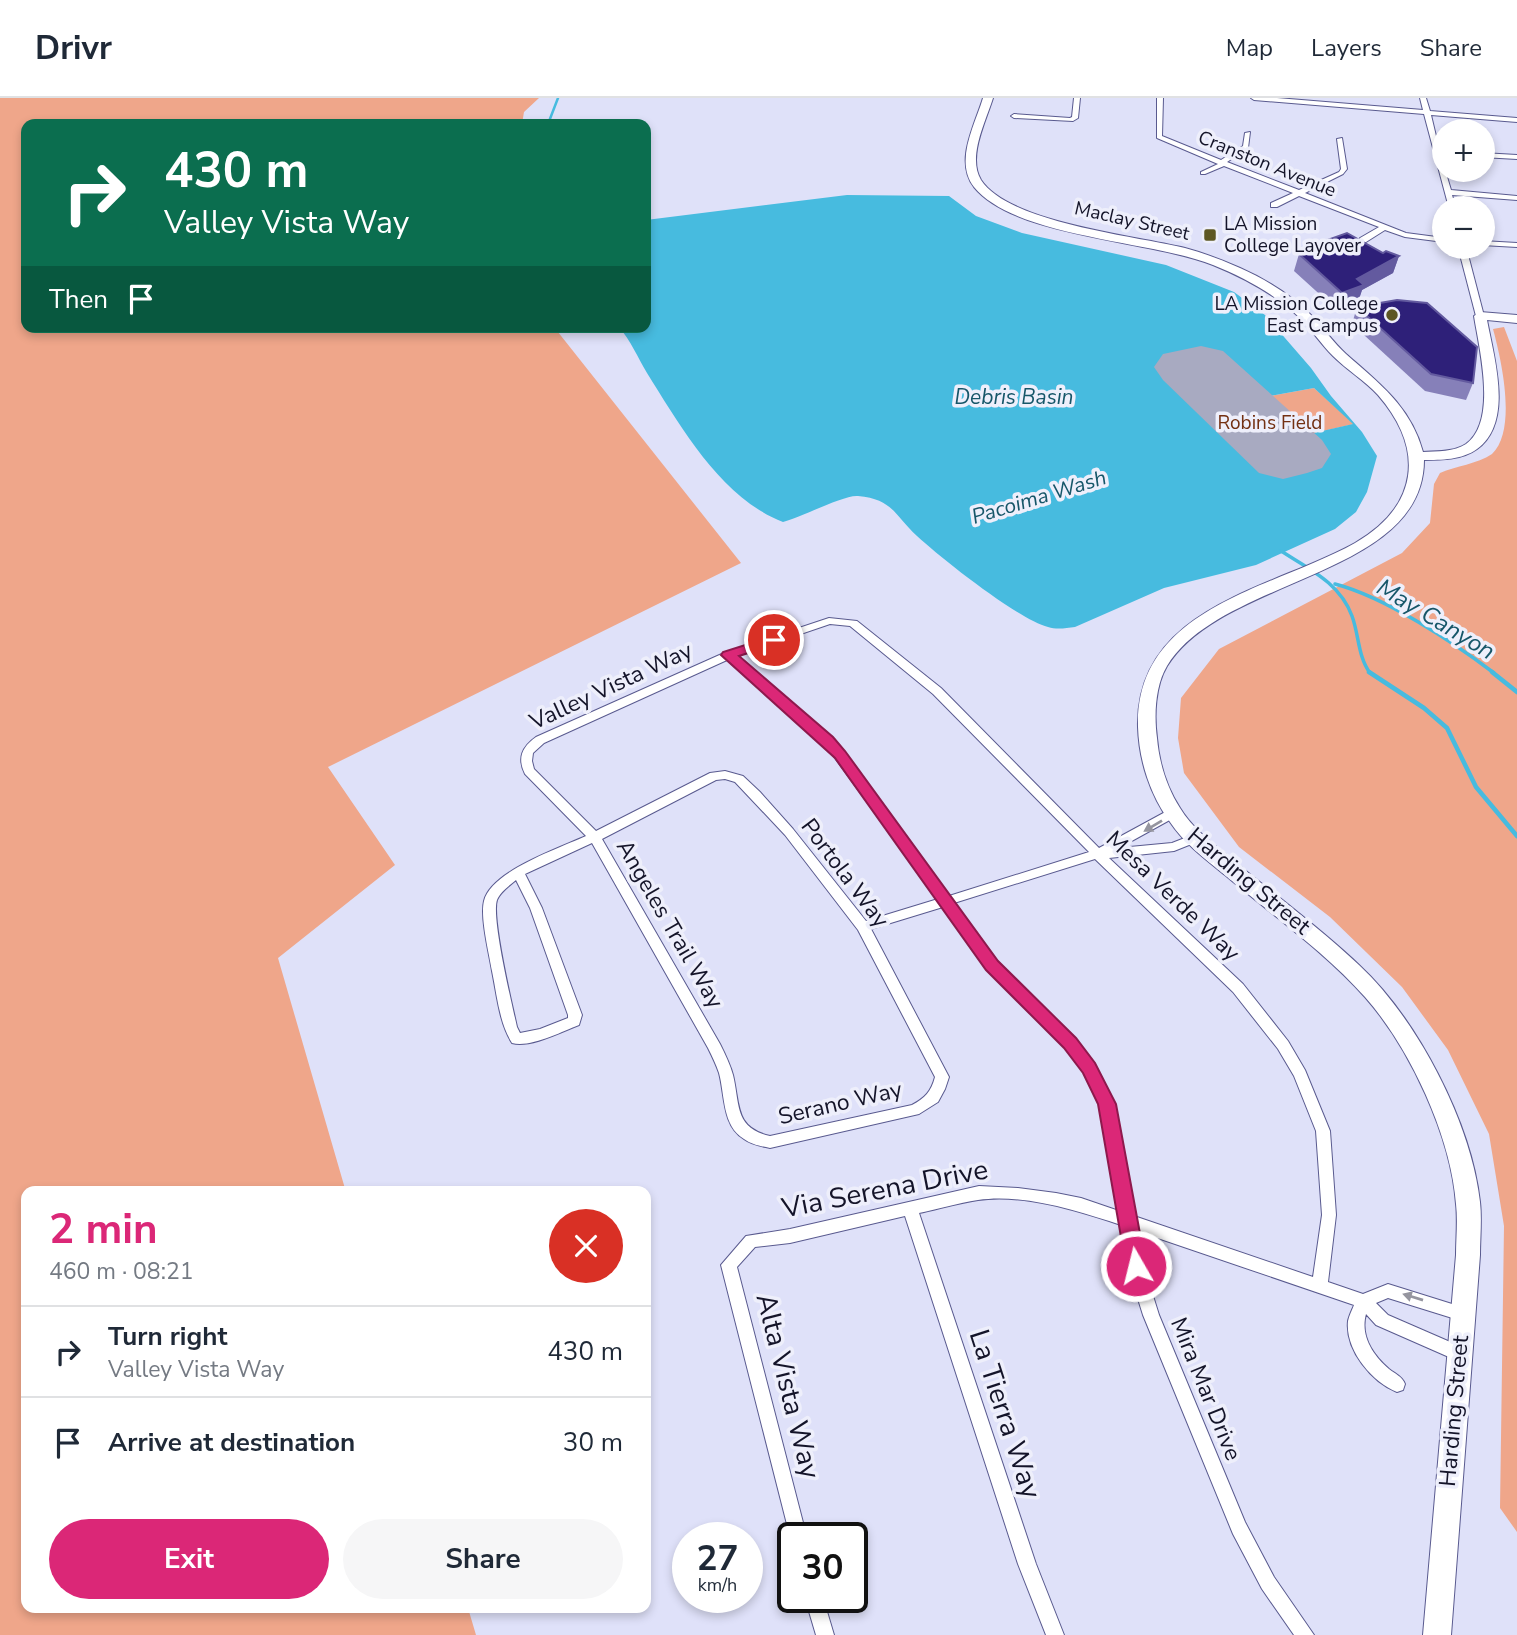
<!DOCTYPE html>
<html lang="en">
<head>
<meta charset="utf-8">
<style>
  body { margin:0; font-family:"Nunito Sans",sans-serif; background:#f6f6f7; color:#1f2937; height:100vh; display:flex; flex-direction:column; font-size:26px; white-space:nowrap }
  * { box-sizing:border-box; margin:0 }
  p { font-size:23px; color:#747a83 }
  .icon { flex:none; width:38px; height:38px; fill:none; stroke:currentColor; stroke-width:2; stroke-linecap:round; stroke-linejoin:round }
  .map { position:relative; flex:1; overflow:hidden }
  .panel { position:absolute; left:21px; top:1088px; width:630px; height:427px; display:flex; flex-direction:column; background:#fff; border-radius:14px; box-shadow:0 4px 10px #0003 }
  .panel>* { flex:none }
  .hud { position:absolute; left:21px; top:21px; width:630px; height:214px; border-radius:14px; box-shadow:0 4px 10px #0003; background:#0b6e4f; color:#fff; overflow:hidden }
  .controls { position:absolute; left:1432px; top:21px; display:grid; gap:14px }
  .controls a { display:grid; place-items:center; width:63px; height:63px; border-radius:50%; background:#fff; box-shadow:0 4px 10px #0003; font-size:35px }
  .speed { position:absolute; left:672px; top:1424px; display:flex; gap:14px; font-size:35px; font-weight:700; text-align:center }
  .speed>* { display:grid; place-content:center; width:91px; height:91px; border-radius:50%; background:#fff; box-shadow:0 4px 10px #0003; line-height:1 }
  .speed small { font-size:18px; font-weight:400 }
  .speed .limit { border:4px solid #111; border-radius:10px; background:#fff; color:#111 }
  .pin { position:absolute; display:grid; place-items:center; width:60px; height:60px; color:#fff; margin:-30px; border:4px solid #fff; border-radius:50%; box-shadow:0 2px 7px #0007 }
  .me { position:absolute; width:77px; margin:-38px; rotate:352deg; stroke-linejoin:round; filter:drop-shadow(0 0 5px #0008) }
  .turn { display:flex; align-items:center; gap:24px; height:147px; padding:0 28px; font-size:32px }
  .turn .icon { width:91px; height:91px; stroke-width:2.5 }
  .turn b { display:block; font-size:49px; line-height:60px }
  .then { display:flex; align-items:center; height:66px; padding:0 28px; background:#0003; gap:14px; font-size:26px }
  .round { display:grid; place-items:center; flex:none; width:74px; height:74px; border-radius:37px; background:#f6f6f7 }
  .summary { display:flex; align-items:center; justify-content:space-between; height:119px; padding:0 28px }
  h1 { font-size:42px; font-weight:700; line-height:52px; color:#db2777 }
  .cta { display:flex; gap:14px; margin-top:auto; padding:14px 28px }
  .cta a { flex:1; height:80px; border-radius:42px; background:#db2777; color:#fff; font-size:28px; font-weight:700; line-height:80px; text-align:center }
  .cta a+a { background:#f6f6f7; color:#1f2937 }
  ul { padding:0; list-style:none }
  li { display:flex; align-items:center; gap:21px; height:91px; padding:0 28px; border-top:2px solid #e0e1e3 }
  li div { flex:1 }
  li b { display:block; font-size:26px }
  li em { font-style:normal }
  header { display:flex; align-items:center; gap:42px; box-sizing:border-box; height:98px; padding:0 35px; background:#fff; border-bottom:2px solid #e0e1e3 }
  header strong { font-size:33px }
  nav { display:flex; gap:38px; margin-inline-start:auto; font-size:24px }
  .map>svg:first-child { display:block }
</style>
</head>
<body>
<header>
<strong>Drivr</strong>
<nav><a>Map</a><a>Layers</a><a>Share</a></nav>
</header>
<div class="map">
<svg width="1517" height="1537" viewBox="0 0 1517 1537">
  <rect width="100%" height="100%" fill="#dfe1f9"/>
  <g fill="#efa68a">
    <path d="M0,0H539L524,14L522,26H26V229H554L741,465L328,669L395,767L278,860L346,1094H26V1510H468L476,1537H0Z"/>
    <path d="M1504,229L1517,263V1434L1500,1410L1504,1128L1489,1036L1448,952L1402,889L1330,819L1239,749L1184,675L1178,640L1181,600L1219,551L1402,455L1430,425L1434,386L1440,375C1456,368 1477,366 1492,356C1517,332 1502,264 1493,231Z"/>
    <path d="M1213,261L1254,301L1314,290L1354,326L1292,340L1310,359L1276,367L1173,268Z"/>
  </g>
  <path fill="#47bbdf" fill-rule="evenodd" d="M847,97L949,98L976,118L1022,135L1166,167L1234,194L1265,217L1311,270L1331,298L1362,334L1377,358L1367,394L1356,414L1335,431L1256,467L1164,490L1075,529C1066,530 1057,532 1048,529C1018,521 942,461 917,438C895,418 893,401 858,398C845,396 800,420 783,424C721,400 681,329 647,275C638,260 631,243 619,229H646V141L651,136L646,122ZM1213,261L1254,301L1314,290L1353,326L1291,340L1310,359L1275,367L1173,268Z"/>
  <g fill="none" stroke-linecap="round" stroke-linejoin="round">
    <path stroke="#47bbdf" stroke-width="2.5" d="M548,26L558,0"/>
    <g stroke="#47bbdf" stroke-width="3.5">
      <path d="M1281,453C1309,471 1340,485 1352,518C1359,537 1358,559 1370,575"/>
      <path d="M1335,486C1385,499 1453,544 1494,575"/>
    </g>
    <g stroke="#47bbdf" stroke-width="4.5">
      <path d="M1369,574L1424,610L1447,630L1476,689L1517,738"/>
      <path d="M1492,574L1517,594"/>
    </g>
    <path fill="#a8aac1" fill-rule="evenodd" d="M1201,248L1223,253L1322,342L1331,356L1322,370L1307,375L1283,381L1259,375L1163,282L1154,269L1163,256Z"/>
    <defs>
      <g id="street">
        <path d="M1074,0H1080L1078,20L1073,23L1014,20L1011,18L1014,16L1070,20L1072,19Z"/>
        <path d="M1157,0H1163L1162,38L1221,62L1243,48L1245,35L1250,34L1248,50L1227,64L1299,92L1339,74L1341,71L1337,41L1342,40L1347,71L1343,76L1305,95L1406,135L1444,140V144L1405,139L1385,132L1366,144H1360V140L1379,129L1299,98L1277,109H1271V105L1293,95L1224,68L1205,76H1201V74L1218,66L1157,40Z"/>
        <path d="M1251,0H1277L1423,12L1420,0H1426L1430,13L1517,20V24L1431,17L1444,72H1445L1451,92L1517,98V102L1452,97L1456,110H1449L1424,16L1254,2Z"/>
        <path d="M1482,55L1517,57V61L1482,59Z"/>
        <path d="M1482,143L1517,145V149L1482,147Z"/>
        <path d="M1458,149H1466L1484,218L1483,220L1476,218Z"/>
        <path d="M829,520L857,523L941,590L1099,750L1169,712H1177L1179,715L1177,718L1119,750L1172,745L1195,736L1201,740L1199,743L1174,753L1109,760L1243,886L1288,943L1305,972L1330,1033L1336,1117L1328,1184L1363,1196L1388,1186L1468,1211L1470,1216L1468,1221L1462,1223L1388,1200L1376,1205L1388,1217L1464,1250L1466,1255L1464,1260L1458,1263L1376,1227L1366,1216C1360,1238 1373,1257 1389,1271C1395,1276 1402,1278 1405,1286L1403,1292L1397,1294C1372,1284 1345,1252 1348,1223C1349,1218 1352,1212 1354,1207L1137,1133L1144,1169L1159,1217L1245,1424L1274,1479L1314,1537H1294L1262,1491L1233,1436L1143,1217L1128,1169L1121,1127C1079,1113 1022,1095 978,1102C958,1105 938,1111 919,1115L1036,1466L1064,1537H1046L1018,1466L905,1118L790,1145L755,1149L737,1169L807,1440H793L792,1446L721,1167L746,1138L790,1131L979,1088L1018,1090L1056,1095L1081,1100L1119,1113L1100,1006L1084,974L1065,949L987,871L943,809L871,831L949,979L945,991L938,1004L919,1016L770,1050C761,1048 752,1047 744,1041C722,1028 725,997 719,975C716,966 712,958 708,950L592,745L525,776L542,810L582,917L579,927C561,934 530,950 512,945C499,924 497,897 492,873C489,855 480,819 484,803C491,773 560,750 586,738L525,676C517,660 522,649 536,639L724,555ZM830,526L850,528L933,596L1089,754L949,798L832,639L736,558ZM727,562L824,645L938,801L866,823L793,731L760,694L743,678L725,673L710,675L596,733L534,671L532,663L533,655L544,645ZM725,681L735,684L785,737L858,832L935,979C931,994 925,1000 912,1007L770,1038C734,1030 740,1006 733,977C730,966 725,956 720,946L602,741L716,682ZM1095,761L1233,894L1278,951L1294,978L1316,1033L1322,1117L1313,1179L1134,1118L1114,1006L1094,966L1075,941L997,863L954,805ZM516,782L530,810L568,917V920L540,931L520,935L517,929C512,906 491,820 497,802C500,794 509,788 516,782Z"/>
        <path d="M805,1500H823L834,1537H816Z"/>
      </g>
      <path id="secondary" d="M983,0H993C986,23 967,59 981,82C1009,125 1136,138 1185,150C1204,155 1222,162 1240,170C1267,182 1293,198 1314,220C1325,232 1334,245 1346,256C1379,285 1411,309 1423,354C1437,353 1454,354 1466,346C1498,323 1479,250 1474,218L1480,214L1517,217V225L1487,222C1494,260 1514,324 1477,351C1462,362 1441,362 1424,362C1424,479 1221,479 1167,568C1155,588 1154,618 1157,640C1159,664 1167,690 1180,710C1192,730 1211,744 1229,759C1272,795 1318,828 1359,867C1417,921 1471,1024 1480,1104C1482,1121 1480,1140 1480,1157L1451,1537H1423L1456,1157C1456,1140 1458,1123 1456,1106C1451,1038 1410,950 1365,899C1324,853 1272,817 1225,777C1205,761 1184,745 1170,724C1150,697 1139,662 1138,629C1135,509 1273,491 1355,445C1419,408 1425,351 1378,297C1364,282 1347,272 1333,258C1321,246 1312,232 1300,220C1275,196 1245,180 1213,167C1151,142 1016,140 974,89C954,63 975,27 983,0Z"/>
    </defs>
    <use href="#street" stroke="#595a8f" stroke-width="2"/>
    <use href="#secondary" stroke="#595a8f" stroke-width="2"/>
    <use href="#street" fill="#fff" fill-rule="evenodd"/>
    <use href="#secondary" fill="#fff" fill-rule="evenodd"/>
  </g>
  <g fill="#8680b9">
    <path d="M1313,147L1383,155L1399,158L1393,175L1362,192L1358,204L1337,212L1294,173L1299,156L1311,155Z"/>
    <path d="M1357,209L1473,285L1466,302L1425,293L1352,226Z"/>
  </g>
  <path fill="#635a9f" d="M1399,158L1393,175L1362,192L1358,204L1337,212L1342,195L1357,181Z"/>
  <g fill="#2e2079" stroke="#635a9f" stroke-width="2">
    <path d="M1347,135L1383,155L1386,153L1399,158L1357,181L1364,187L1342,195L1299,156L1326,153L1313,147Z"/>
    <path d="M1397,202L1427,205L1477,249L1473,285L1431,276L1357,209Z"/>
  </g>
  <defs><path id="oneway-solid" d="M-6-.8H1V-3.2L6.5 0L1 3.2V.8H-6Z" transform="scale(1.75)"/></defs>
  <g fill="#95959f">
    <use href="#oneway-solid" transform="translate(1153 728) rotate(149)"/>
    <use href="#oneway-solid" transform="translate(1413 1199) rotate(-163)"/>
  </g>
  <path fill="#db2777" stroke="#8e194d" stroke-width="2" d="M774,538L779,539V545L739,558L833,639L845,653L998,863L1076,940L1095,965L1116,1006L1146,1168L1143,1175L1136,1178L1129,1175L1126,1168L1098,1006L1083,975L1064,950L986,872L835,660L721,557L723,554Z"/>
  <g fill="#5d5723" stroke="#eeeffb" stroke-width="2.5">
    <rect x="1203" y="130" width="14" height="14" rx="3.5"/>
    <circle cx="1392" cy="217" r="7"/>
  </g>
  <g text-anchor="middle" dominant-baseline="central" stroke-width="7" stroke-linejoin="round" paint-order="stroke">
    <g font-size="19" fill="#141429" stroke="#eeeffb">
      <text transform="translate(1267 66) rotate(22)">Cranston Avenue</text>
      <text transform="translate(1132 123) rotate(13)">Maclay Street</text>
    </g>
    <g font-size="19" fill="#141429" stroke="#eeeffb" text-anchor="start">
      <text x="1224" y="126">LA Mission<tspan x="1224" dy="22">College Layover</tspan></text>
      <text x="1378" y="206" text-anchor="end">LA Mission College<tspan x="1378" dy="22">East Campus</tspan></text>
    </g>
    <g font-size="19" fill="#733012" stroke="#eeeffb">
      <text x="1270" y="325">Robins Field</text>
    </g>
    <g font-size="21" font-style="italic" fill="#165669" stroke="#eeeffb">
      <text x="1014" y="299">Debris Basin</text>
      <text transform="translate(1039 399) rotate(-17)">Pacoima Wash</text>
    </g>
    <g font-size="23" fill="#141429" stroke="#eeeffb">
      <text transform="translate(611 588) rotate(-25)">Valley Vista Way</text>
      <text transform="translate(845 775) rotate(53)">Portola Way</text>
      <text transform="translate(1249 783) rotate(40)">Harding Street</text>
      <text transform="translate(1173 798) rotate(44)">Mesa Verde Way</text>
      <text transform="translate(670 826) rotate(60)">Angeles Trail Way</text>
      <text transform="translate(840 1005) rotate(-13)">Serano Way</text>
      <text transform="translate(1206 1291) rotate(68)">Mira Mar Drive</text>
      <text transform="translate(1454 1313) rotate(-85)">Harding Street</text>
    </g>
    <g font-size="24" font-style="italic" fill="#165669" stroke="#eeeffb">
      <text transform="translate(1436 521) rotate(31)">May Canyon</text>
    </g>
    <g font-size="28" fill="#141429" stroke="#eeeffb">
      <text transform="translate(885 1091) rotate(-11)">Via Serena Drive</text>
      <text transform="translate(788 1288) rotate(76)">Alta Vista Way</text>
      <text transform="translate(1005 1316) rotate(72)">La Tierra Way</text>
    </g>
  </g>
</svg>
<div class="controls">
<a>+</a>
<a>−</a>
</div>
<div class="speed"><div>27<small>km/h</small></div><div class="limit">30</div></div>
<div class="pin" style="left:774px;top:542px;background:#d93025"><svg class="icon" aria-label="arrive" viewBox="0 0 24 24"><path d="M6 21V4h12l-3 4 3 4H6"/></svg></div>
<svg class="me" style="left:1136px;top:1168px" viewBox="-20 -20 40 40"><circle r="17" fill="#db2777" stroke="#fff" stroke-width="3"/><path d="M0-11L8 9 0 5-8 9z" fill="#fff"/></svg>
<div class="hud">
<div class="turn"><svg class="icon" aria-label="right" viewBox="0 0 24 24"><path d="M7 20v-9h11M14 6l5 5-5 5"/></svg><div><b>430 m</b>Valley Vista Way</div></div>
<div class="then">Then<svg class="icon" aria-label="arrive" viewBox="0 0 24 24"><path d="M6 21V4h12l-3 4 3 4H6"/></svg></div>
</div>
<section class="panel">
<div class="summary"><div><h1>2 min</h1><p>460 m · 08:21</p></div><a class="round" style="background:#d93025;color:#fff"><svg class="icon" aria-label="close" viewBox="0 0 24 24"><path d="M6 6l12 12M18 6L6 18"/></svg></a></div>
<ul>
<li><svg class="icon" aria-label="right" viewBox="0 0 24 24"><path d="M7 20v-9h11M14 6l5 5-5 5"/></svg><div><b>Turn right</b><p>Valley Vista Way</p></div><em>430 m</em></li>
<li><svg class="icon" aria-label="arrive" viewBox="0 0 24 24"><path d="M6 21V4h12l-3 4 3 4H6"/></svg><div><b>Arrive at destination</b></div><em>30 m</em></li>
</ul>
<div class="cta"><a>Exit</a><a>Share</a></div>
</section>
</div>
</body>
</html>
